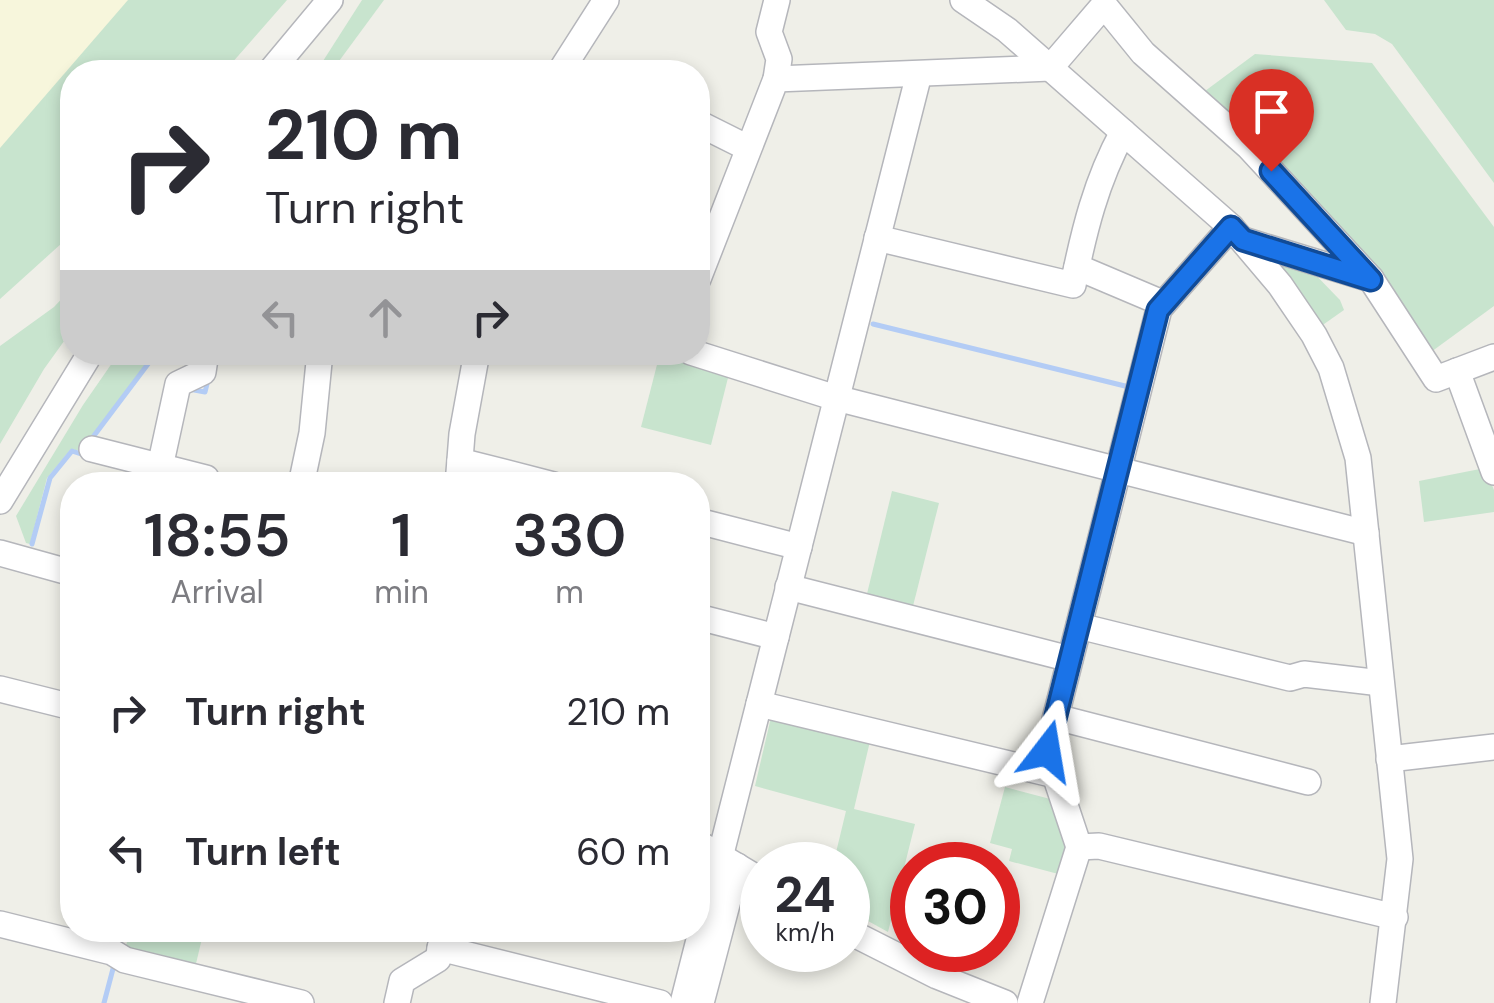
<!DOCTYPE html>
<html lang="en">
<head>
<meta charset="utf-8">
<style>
  body { margin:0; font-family:"DM Sans",sans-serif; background:#f7f7f7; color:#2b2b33; height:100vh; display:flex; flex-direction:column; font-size:38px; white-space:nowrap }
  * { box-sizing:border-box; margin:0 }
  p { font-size:32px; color:#7c7c81 }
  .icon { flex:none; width:55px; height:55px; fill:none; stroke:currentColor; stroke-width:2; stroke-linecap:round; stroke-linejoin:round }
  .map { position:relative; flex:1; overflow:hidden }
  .panel { position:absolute; left:60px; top:472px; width:650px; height:470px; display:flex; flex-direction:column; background:#fff; border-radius:40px; box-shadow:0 5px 15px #0003 }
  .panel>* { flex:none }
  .hud { position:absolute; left:60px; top:60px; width:650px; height:305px; border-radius:40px; box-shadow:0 5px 15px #0003; background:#fff; color:#2b2b33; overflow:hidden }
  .speed { position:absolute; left:740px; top:842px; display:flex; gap:20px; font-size:50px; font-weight:700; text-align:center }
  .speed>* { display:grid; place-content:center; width:130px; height:130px; border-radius:50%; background:#fff; box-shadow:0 5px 15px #0003; line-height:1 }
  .speed small { font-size:25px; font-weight:400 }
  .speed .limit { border:15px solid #d22; background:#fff; color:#111 }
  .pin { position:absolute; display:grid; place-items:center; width:85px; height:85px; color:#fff; margin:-102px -42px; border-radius:50% 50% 50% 0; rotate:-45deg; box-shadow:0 0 10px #0007 }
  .pin .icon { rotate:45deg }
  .me { position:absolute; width:110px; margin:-55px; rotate:14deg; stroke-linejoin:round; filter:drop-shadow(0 0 8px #0008) }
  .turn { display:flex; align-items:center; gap:35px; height:210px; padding:0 40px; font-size:45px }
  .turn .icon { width:130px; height:130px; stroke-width:2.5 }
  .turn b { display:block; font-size:70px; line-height:85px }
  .lanes { display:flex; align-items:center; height:95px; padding:0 40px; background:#0003; justify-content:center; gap:50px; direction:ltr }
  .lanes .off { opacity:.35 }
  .eta { display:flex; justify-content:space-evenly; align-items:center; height:170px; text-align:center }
  .eta b { font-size:60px; font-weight:600; line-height:70px }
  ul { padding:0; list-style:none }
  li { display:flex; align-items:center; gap:30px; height:140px; padding:0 40px }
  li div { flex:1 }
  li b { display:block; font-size:38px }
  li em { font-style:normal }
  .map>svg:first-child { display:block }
</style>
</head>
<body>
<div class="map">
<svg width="1494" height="1003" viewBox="0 0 1494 1003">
  <rect width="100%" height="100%" fill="#efefe8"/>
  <g fill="#c8e4ce">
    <path d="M0,0H287L224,72H72V234L0,299Z"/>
    <path d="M362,0H384L331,72H316Z"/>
    <path d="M1324,0H1494V183L1392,44L1375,34L1346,30Z"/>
    <path d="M1255,54L1372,63L1494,227V306L1431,352L1201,94Z"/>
    <path d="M1259,250L1308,267L1340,300L1344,310L1317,329Z"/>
    <path d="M72,288V330L44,369L0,444V346L54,307Z"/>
    <path d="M119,353H155L80,451L71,449L47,478L30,544L26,543L16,516L83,405Z"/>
    <path d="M660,353H677L730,370L711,445L641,427Z"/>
    <path d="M1485,468L1494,490V512L1424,522L1419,481Z"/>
    <path d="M892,491L939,503L911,614L865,602Z"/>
    <path d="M772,713L871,737L854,809L915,824L888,932L848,910V865H833L846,811L755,786Z"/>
    <path d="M1005,787L1054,800L1072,848L1062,875L1009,861L1012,849L990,843Z"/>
    <path d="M130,930H204L194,972L124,954Z"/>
  </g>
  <path fill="#f7f6dc" d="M0,0H128L0,148Z"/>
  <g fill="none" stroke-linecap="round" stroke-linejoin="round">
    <g stroke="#b3ccf5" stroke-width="5">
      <path d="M873,324L1129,387"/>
      <path d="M189,389L205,392L208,380"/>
      <path d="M90,441L157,352"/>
      <path d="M32,544L50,478L72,451L81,454L84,450"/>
      <path d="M119,947L123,930"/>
      <path d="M104,1003L114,965"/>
    </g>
    <defs>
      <g id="minor">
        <path d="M963,0L1007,30L1231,227L1280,285L1314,335L1331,368L1358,458L1400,859L1383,1003"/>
        <path d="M270,72L330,0"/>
        <path d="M560,72L606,0"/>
        <path d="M776,79L779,59L769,32L777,0"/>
        <path d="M698,123L748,148"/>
        <path d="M877,238L1073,285C1084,231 1096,181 1123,132"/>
        <path d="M1243,240L1371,279"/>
        <path d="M1077,267L1162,303"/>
        <path d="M698,279L776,79L1050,68L1104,5L1143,53L1249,147L1371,279L1436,379L1494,357"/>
        <path d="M691,352L836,398L1366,533"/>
        <path d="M1457,371L1494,472"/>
        <path d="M92,449L206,478L205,485"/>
        <path d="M460,461L554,485"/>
        <path d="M160,467L178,384L203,372L206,352"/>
        <path d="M301,485L312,433L320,352"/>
        <path d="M458,485L462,434L477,352"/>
        <path d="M0,501L91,352"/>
        <path d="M698,521L799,547"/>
        <path d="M0,553L72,573"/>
        <path d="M788,587L1070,659"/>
        <path d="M698,617L776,637"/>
        <path d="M1079,626L1290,678L1304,674L1381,683"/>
        <path d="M0,689L72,707"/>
        <path d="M759,704L1055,775"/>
        <path d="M1056,717L1308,782"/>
        <path d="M1389,759L1494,747"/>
        <path d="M698,843L762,881"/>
        <path d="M1079,847L1099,846L1395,917"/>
        <path d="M0,924L112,952L125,960L301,1003"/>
        <path d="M848,931L937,976L1005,1003"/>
        <path d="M440,948L660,1003"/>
        <path d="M397,1003L402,981L438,959L444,930"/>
        <path d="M683,1003L919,74"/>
        <path d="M701,1003L737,866"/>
        <path d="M1030,1003L1079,847L1047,751L1159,309L1231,227"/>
      </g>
    </defs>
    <use href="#minor" stroke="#b5b6bb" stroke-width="28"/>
    <use href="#minor" stroke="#fff" stroke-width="25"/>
  </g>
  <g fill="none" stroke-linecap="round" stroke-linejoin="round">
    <defs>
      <path id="route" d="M1047,751L1158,310L1231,227L1243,240L1371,280L1271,171"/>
    </defs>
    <use href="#route" stroke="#114b97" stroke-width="25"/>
    <use href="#route" stroke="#1a73e8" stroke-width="18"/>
  </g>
</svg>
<div class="speed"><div>24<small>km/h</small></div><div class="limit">30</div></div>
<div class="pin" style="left:1271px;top:171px;background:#d93025"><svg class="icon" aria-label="arrive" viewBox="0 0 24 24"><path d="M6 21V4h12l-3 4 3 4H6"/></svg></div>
<svg class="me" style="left:1047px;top:751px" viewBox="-20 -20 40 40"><path d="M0-17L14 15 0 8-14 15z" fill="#1a73e8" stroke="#fff" stroke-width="4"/></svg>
<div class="hud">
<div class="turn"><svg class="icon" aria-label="right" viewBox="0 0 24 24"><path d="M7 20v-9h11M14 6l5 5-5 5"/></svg><div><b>210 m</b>Turn right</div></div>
<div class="lanes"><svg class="icon off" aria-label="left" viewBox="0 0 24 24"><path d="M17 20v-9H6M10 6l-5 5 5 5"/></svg><svg class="icon off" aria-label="ahead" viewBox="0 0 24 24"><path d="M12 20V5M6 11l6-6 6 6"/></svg><svg class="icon" aria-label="right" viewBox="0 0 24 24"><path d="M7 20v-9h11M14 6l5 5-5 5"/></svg></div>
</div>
<section class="panel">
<div class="eta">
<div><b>18:55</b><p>Arrival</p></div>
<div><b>1</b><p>min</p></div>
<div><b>330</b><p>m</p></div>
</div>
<ul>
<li><svg class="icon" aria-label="right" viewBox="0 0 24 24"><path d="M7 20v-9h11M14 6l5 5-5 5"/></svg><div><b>Turn right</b></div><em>210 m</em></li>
<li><svg class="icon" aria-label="left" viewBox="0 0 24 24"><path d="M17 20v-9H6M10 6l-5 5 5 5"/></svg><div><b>Turn left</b></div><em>60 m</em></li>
</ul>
</section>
</div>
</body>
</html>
